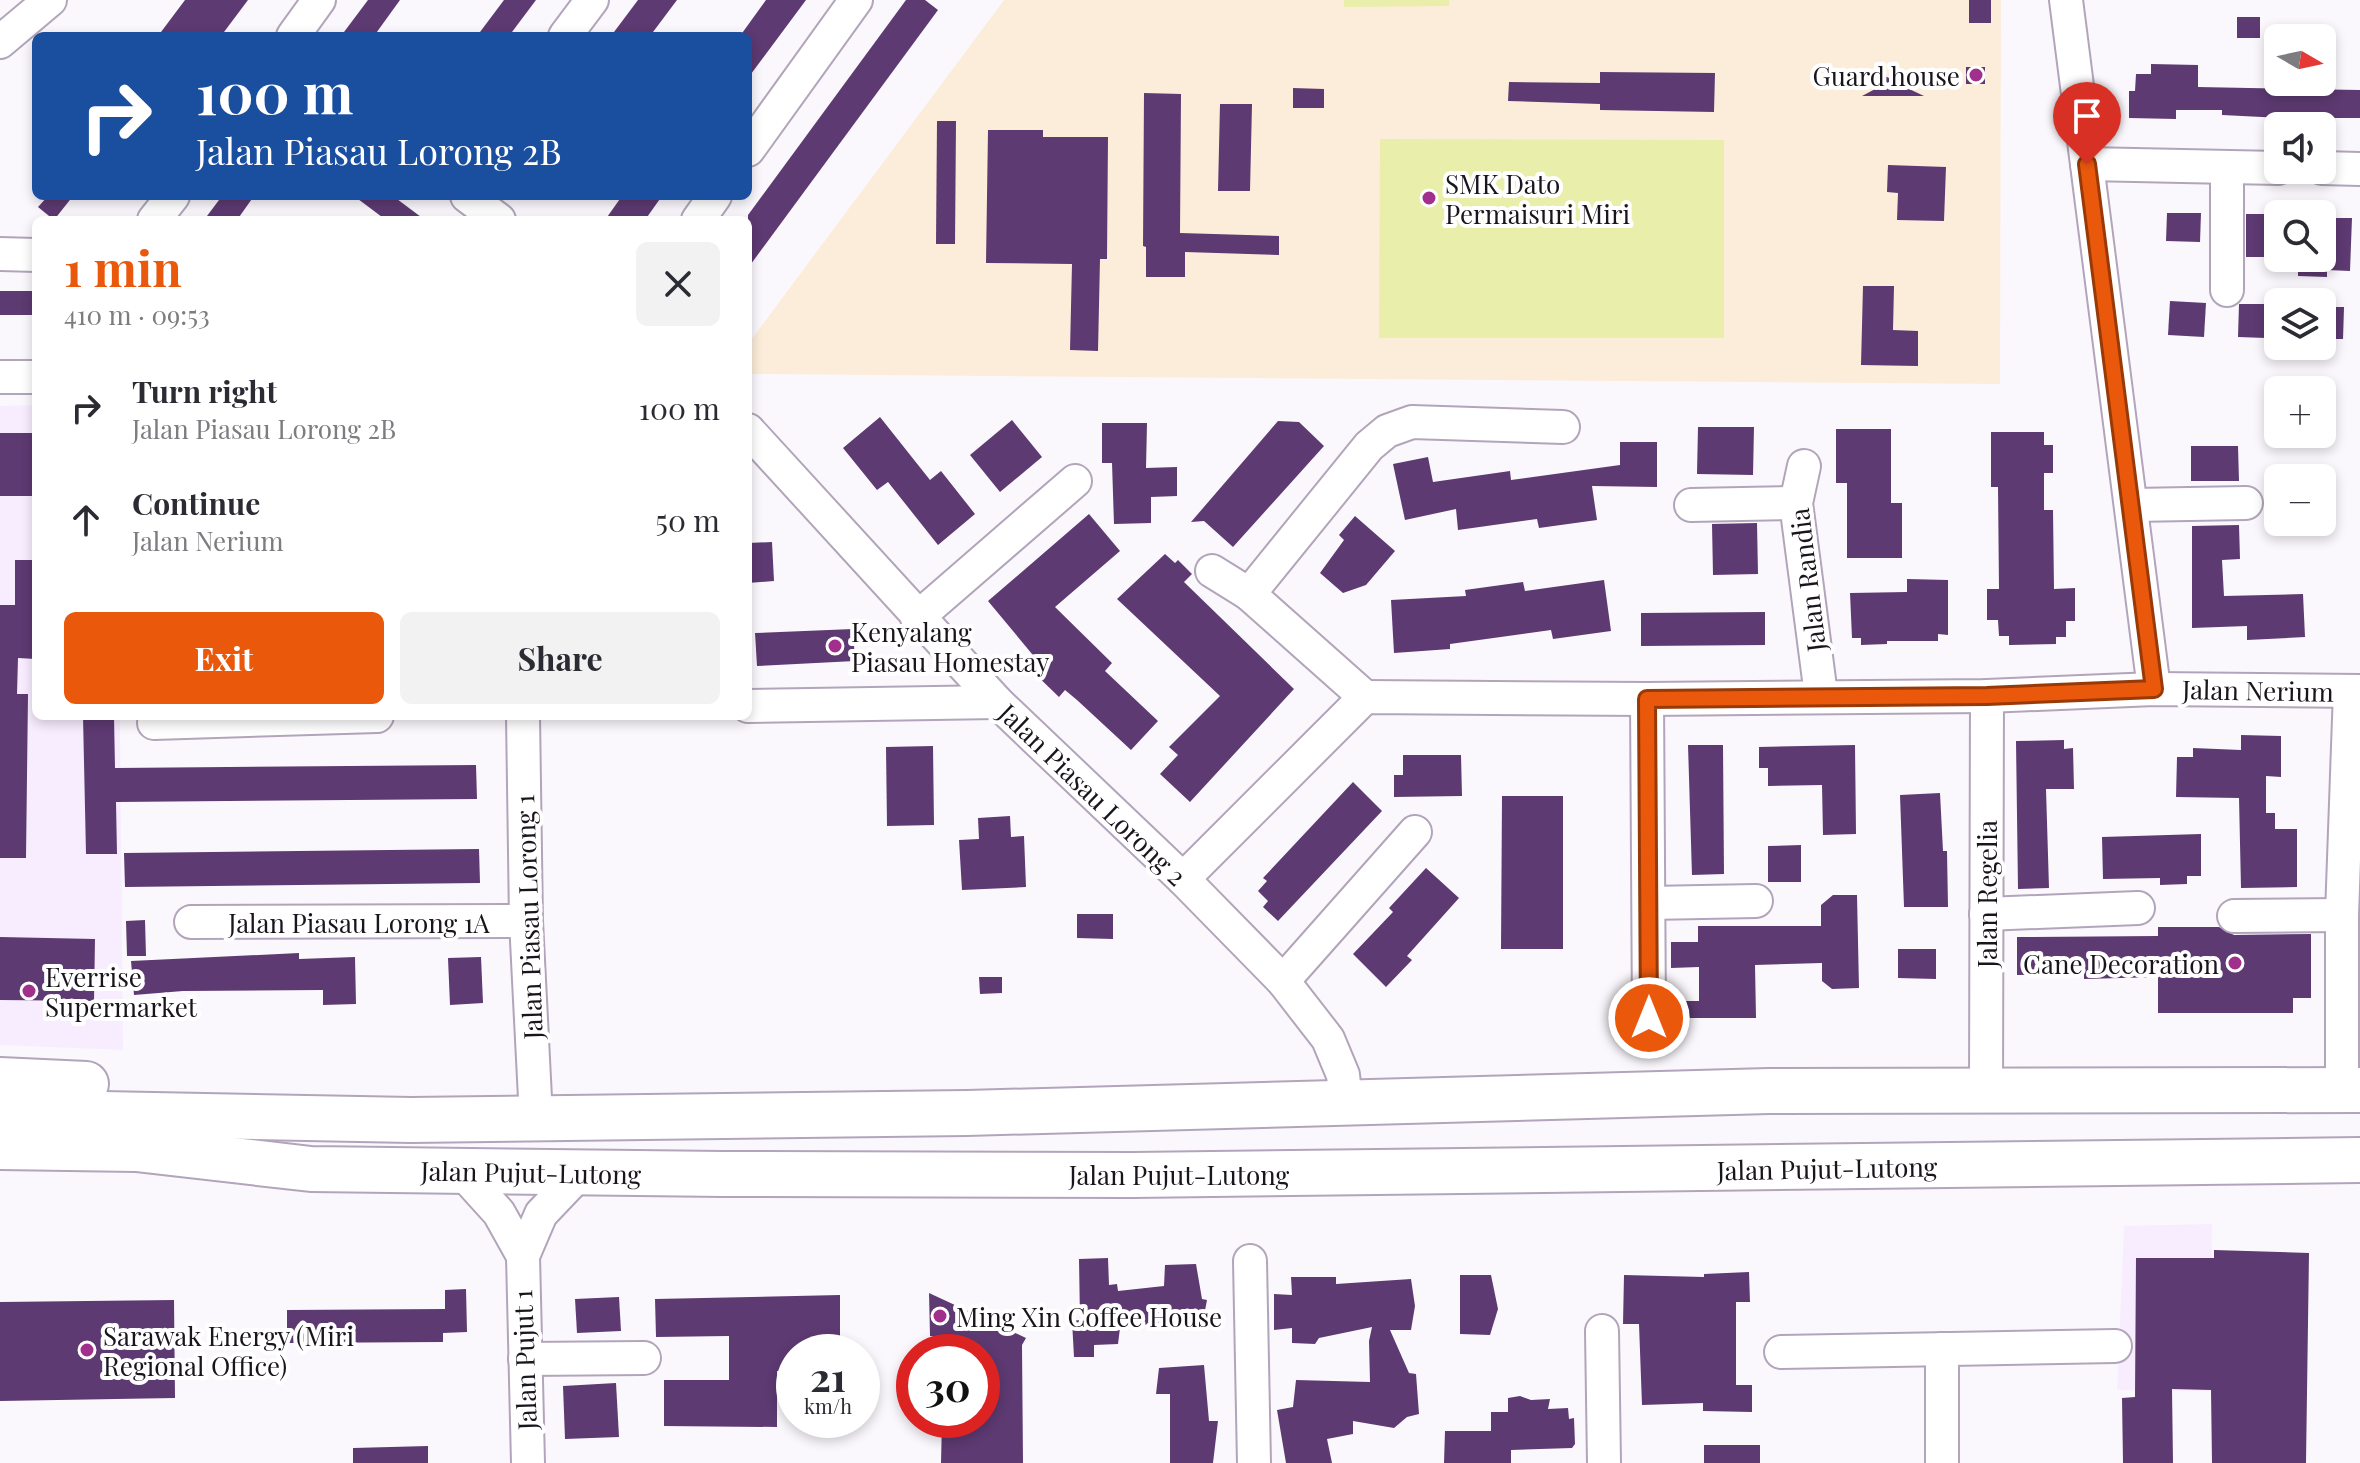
<!DOCTYPE html>
<html lang="en">
<head>
<meta charset="utf-8">
<style>
  body { margin:0; font-family:"Playfair Display",serif; background:#f2f2f3; color:#2b2b33; height:100vh; display:flex; flex-direction:column; font-size:30px; white-space:nowrap }
  * { box-sizing:border-box; margin:0 }
  p { font-size:26px; color:#7c7c81 }
  .icon { flex:none; width:44px; height:44px; fill:none; stroke:currentColor; stroke-width:2; stroke-linecap:round; stroke-linejoin:round }
  .map { position:relative; flex:1; overflow:hidden }
  .drawer { position:absolute; left:32px; top:216px; width:720px; height:504px; display:flex; flex-direction:column; background:#fff; border-radius:12px; box-shadow:0 4px 12px #0003 }
  .drawer>* { flex:none }
  .guide { position:absolute; left:32px; top:32px; width:720px; height:168px; border-radius:12px; box-shadow:0 4px 12px #0003; background:#1a4fa0; color:#fff; overflow:hidden }
  .needle { width:52px; rotate:99deg }
  .fabs { position:absolute; left:2264px; top:24px; display:grid; gap:16px }
  .fabs a { display:grid; place-items:center; width:72px; height:72px; border-radius:12px; background:#fff; box-shadow:0 4px 12px #0003; font-size:40px }
  .speed { position:absolute; left:776px; top:1334px; display:flex; gap:16px; font-size:40px; font-weight:700; text-align:center }
  .speed>* { display:grid; place-content:center; width:104px; height:104px; border-radius:50%; background:#fff; box-shadow:0 4px 12px #0003; line-height:1 }
  .speed small { font-size:20px; font-weight:400 }
  .speed .limit { border:12px solid #d22; background:#fff; color:#111 }
  .pin { position:absolute; display:grid; place-items:center; width:68px; height:68px; color:#fff; margin:-82px -34px; border-radius:50% 50% 50% 0; rotate:-45deg; box-shadow:0 0 8px #0007 }
  .pin .icon { rotate:45deg }
  .me { position:absolute; width:88px; margin:-44px; rotate:0deg; stroke-linejoin:round; filter:drop-shadow(0 0 6px #0008) }
  .turn { display:flex; align-items:center; gap:28px; height:168px; padding:0 32px; font-size:36px }
  .turn .icon { width:104px; height:104px; stroke-width:2.5 }
  .turn b { display:block; font-size:56px; line-height:68px }
  .round { display:grid; place-items:center; flex:none; width:84px; height:84px; border-radius:12px; background:#f2f2f3 }
  .headline { display:flex; align-items:center; justify-content:space-between; height:136px; padding:0 32px }
  h1 { font-size:48px; font-weight:700; line-height:60px; color:#ea580c }
  .action { display:flex; gap:16px; margin-top:auto; padding:16px 32px }
  .action a { flex:1; height:92px; border-radius:12px; background:#ea580c; color:#fff; font-size:32px; font-weight:700; line-height:92px; text-align:center }
  .action a+a { background:#f2f2f3; color:#2b2b33 }
  ul { padding:0; list-style:none }
  li { display:flex; align-items:center; gap:24px; height:112px; padding:0 32px }
  li div { flex:1 }
  li b { display:block; font-size:30px }
  li em { font-style:normal }
  .map>svg:first-child { display:block }
</style>
</head>
<body>
<div class="map">
<svg width="2360" height="1463" viewBox="0 0 2360 1463">
  <rect width="100%" height="100%" fill="#fbf8fd"/>
  <g fill="#f8edff">
    <path d="M36,405V716H120L123,1050L0,1045V406Z"/>
    <path d="M2212,1224L2209,1391L2117,1390L2124,1226Z"/>
  </g>
  <path fill="#fcedda" d="M1004,0H2001L2000,384L748,374V344Z"/>
  <g fill="#e9eeaa">
    <path d="M1344,0H1449V6L1344,7Z"/>
    <path d="M1380,139L1724,140V338H1379Z"/>
  </g>
  <g fill="#5d3a72">
    <path d="M185,0H248L221,36H158Z"/>
    <path d="M368,0H400L374,36H341Z"/>
    <path d="M504,0H536L509,36H477Z"/>
    <path d="M638,0H677L650,36H611Z"/>
    <path d="M766,0H806L748,78V36H740Z"/>
    <path d="M906,0H925L938,10L748,268V215Z"/>
    <rect x="1969" y="0" width="22" height="23"/>
    <rect x="2237" y="17" width="23" height="21"/>
    <path d="M2151,64L2198,65V87L2360,90V118H2282L2222,115V110H2176V119L2129,118V91H2135L2136,74H2151Z"/>
    <rect x="1966" y="67" width="19" height="17"/>
    <path d="M1600,72L1715,73L1714,112L1600,110V104L1508,101L1509,82L1600,83Z"/>
    <path d="M1879,73L1893,80L1901,76L1905,87L1924,96H1862L1879,87Z"/>
    <path d="M1293,88L1324,89V108H1293Z"/>
    <path d="M1144,93L1181,94L1180,233L1279,236V255L1185,252V277H1146V247L1143,246Z"/>
    <path d="M1220,104H1252L1250,191H1218Z"/>
    <path d="M937,121H956L955,244H936Z"/>
    <path d="M988,130H1043V137H1108L1107,259H1100L1098,351L1070,350L1072,264L986,263Z"/>
    <path d="M1888,165L1946,167L1944,221L1897,220L1898,193L1887,192Z"/>
    <path d="M48,196H73L54,220L38,207Z"/>
    <path d="M222,196H254L237,220H204Z"/>
    <path d="M354,196H393L425,220H386Z"/>
    <path d="M622,196H662L645,220H605Z"/>
    <path d="M2167,213H2201L2200,242L2166,241Z"/>
    <rect x="2246" y="214" width="30" height="43"/>
    <path d="M2322,218H2352L2350,271L2327,270V277L2298,276V258H2322Z"/>
    <path d="M1863,286H1894L1893,330L1918,331V366L1861,365Z"/>
    <rect x="0" y="291" width="36" height="24"/>
    <path d="M2170,301L2206,303L2204,337L2168,335Z"/>
    <path d="M2239,304H2266V338L2238,337Z"/>
    <path d="M2322,307H2344L2343,339H2322Z"/>
    <path d="M880,417L930,480L941,471L975,514L938,545L888,482L877,490L843,448Z"/>
    <path d="M1012,420L1042,457L1000,492L970,455Z"/>
    <path d="M1278,421L1299,422L1324,446L1233,547L1204,521L1191,522Z"/>
    <path d="M1102,423H1147L1146,468L1177,467V496L1151,497V523L1114,524L1112,463H1102Z"/>
    <path d="M1698,427H1754L1753,475L1697,474Z"/>
    <path d="M1836,429H1891V503H1902V558H1847V483H1836Z"/>
    <path d="M1991,432H2044V445H2053V473H2044V510H2053L2054,589L2075,588V621H2066V637H2056V644L2009,645V636H1999L1998,620H1987V589H1999L1998,487H1991Z"/>
    <rect x="0" y="433" width="36" height="63"/>
    <path d="M1620,442H1657V487L1592,486L1597,520L1539,528L1537,519L1458,530L1456,509L1405,520L1393,464L1428,457L1433,482L1510,471L1511,480L1620,465Z"/>
    <path d="M2191,446H2238L2239,481H2191Z"/>
    <path d="M1089,514L1120,551L1055,607L1112,663L1105,671L1158,721L1131,750L1077,700L1065,690L1059,697L1029,668L1037,660L988,601Z"/>
    <path d="M1355,516L1395,551L1366,585L1343,593L1320,573L1344,540L1339,535Z"/>
    <path d="M1757,523L1758,574L1713,575L1712,524Z"/>
    <path d="M2239,525L2240,559L2222,560L2224,596L2303,594L2305,637L2247,640V626L2192,628V526Z"/>
    <path d="M772,542L774,581L748,583V543Z"/>
    <path d="M1165,554L1175,563L1178,560L1192,574L1184,582L1294,689L1190,802L1160,774L1178,755L1169,747L1220,696L1117,599Z"/>
    <path d="M15,560H36V659L18,658L17,694H28L26,858H0V605H15Z"/>
    <path d="M1907,579L1948,580V635L1938,634V641H1887V644L1861,645V638H1852L1850,593L1907,592Z"/>
    <path d="M1604,580L1611,631L1553,639L1551,630L1450,644V649L1394,653L1391,600L1466,596L1465,590L1523,582L1525,591Z"/>
    <path d="M1765,612V645L1641,646V613Z"/>
    <path d="M853,629L855,661L757,666L755,633Z"/>
    <path d="M83,716H114L115,768L476,765L477,799L116,802L117,854H86Z"/>
    <path d="M2241,735L2281,736V777L2266,776V813H2275V829H2297V887L2241,888L2239,798L2176,797L2177,757H2193V748L2241,750Z"/>
    <path d="M2064,740V749L2073,748L2074,789H2046L2049,888L2018,889L2016,741Z"/>
    <path d="M1688,745H1723L1724,874L1692,875Z"/>
    <path d="M1855,745L1856,834L1823,835L1822,785L1768,786V768H1759V747Z"/>
    <path d="M933,746L934,825L887,826L886,747Z"/>
    <path d="M1403,755H1461L1462,796L1394,797V775H1403Z"/>
    <path d="M1353,782L1382,811L1278,921L1263,907L1268,901L1258,891L1267,881L1263,878Z"/>
    <path d="M1940,793L1943,851H1947L1948,907H1904L1900,795Z"/>
    <path d="M1502,796H1563V949H1501Z"/>
    <path d="M1010,816L1011,837L1024,836L1026,887L962,890L959,840L979,839L978,818Z"/>
    <path d="M2201,834V876H2187V884L2160,885V878L2103,879L2102,837Z"/>
    <path d="M1801,845V882H1768V846Z"/>
    <path d="M479,849L480,883L125,887L124,853Z"/>
    <path d="M1426,868L1459,898L1407,956L1412,960L1386,987L1353,954L1393,912L1389,908Z"/>
    <path d="M1833,895H1857L1859,988L1832,989L1822,981V963L1755,965L1756,1018H1668V1001H1699V967L1671,968V942H1698V926H1821V905Z"/>
    <path d="M1077,914H1113V939L1077,938Z"/>
    <path d="M145,920L146,956H127L126,921Z"/>
    <path d="M2158,927H2219L2234,935L2311,934V998H2293V1013H2158V977L2084,979V974L2017,975V937L2158,936Z"/>
    <path d="M0,937L95,939L94,1001L0,1000Z"/>
    <path d="M1898,949H1936V979L1898,978Z"/>
    <path d="M299,953V959L355,957L356,1004L323,1005V990L183,991L134,995L131,961Z"/>
    <path d="M481,957L483,1003L450,1005L448,958Z"/>
    <path d="M979,977H1002V993L980,994Z"/>
    <path d="M2214,1250L2309,1253L2306,1463H2212L2211,1390L2172,1389L2173,1463H2123L2122,1398L2135,1397L2136,1258H2214Z"/>
    <path d="M1108,1258L1109,1285L1117,1284L1118,1291L1164,1286L1165,1265L1196,1264L1202,1299L1207,1300L1204,1316L1180,1315L1179,1326L1159,1327L1121,1320L1118,1344L1094,1345V1357H1074L1072,1321L1080,1320L1079,1259Z"/>
    <path d="M1749,1272L1750,1302H1736V1385H1752V1412L1703,1411V1403L1642,1405L1639,1324H1623L1624,1275L1704,1277V1274Z"/>
    <path d="M1460,1275H1491L1498,1309L1490,1335L1460,1334Z"/>
    <path d="M1291,1277H1336V1284L1411,1279L1415,1306L1411,1330H1390L1409,1373L1416,1374L1419,1414L1407,1417L1394,1428L1353,1421V1434L1327,1439L1332,1463H1286L1277,1410L1293,1407L1296,1380L1370,1382L1369,1341L1372,1327L1319,1338L1315,1344L1292,1343V1328L1274,1330V1294L1292,1295Z"/>
    <path d="M466,1289L467,1332L443,1333V1342L287,1343V1310L445,1309V1290Z"/>
    <path d="M929,1293L1026,1338L1022,1345L1023,1463H941L942,1420H982V1352H944V1338L930,1336Z"/>
    <path d="M840,1295V1352H794V1371H777V1427L664,1426V1380H729V1336L656,1337L655,1299Z"/>
    <path d="M619,1297L621,1331L577,1333L575,1299Z"/>
    <path d="M174,1300L175,1398L0,1401V1302Z"/>
    <path d="M1204,1365L1209,1421H1218L1213,1463H1170V1394H1156L1159,1368Z"/>
    <path d="M616,1383L619,1437L565,1439L563,1386Z"/>
    <path d="M1520,1396L1531,1400L1550,1399L1548,1409L1568,1408L1569,1419L1574,1418L1575,1444L1572,1448L1511,1450V1463H1444L1445,1431H1491V1412H1508V1398Z"/>
    <rect x="1704" y="1445" width="56" height="18"/>
    <path d="M428,1446V1463H353V1448Z"/>
  </g>
  <g fill="none" stroke-linecap="round" stroke-linejoin="round">
    <defs>
      <g id="minor">
        <path d="M2066,0L2154,689"/>
        <path d="M293,36L319,0"/>
        <path d="M565,36L592,0"/>
        <path d="M0,42L50,0"/>
        <path d="M748,150L856,0"/>
        <path d="M2087,164L2278,168"/>
        <path d="M2227,167V290"/>
        <path d="M2322,168L2360,169"/>
        <path d="M467,196L499,220"/>
        <path d="M154,220L173,196"/>
        <path d="M698,220L715,196"/>
        <path d="M0,254L36,255"/>
        <path d="M0,377H36"/>
        <path d="M748,430L997,702L1183,879L1283,981L1328,1039L1343,1075L1346,1102"/>
        <path d="M1804,466L1796,503L1821,695"/>
        <path d="M1691,505L1796,503"/>
        <path d="M2133,505L2246,503"/>
        <path d="M1212,571L1249,594"/>
        <path d="M917,618L1075,481"/>
        <path d="M1365,697L1249,594L1369,446L1387,431L1412,422L1563,427"/>
        <path d="M1647,699L1649,1018"/>
        <path d="M748,706L997,702"/>
        <path d="M523,716L526,921L536,1118"/>
        <path d="M154,723L377,716"/>
        <path d="M1183,879L1365,697L1647,699L1987,696L2154,689L2360,691"/>
        <path d="M1649,903L1756,901"/>
        <path d="M1986,914L2138,908"/>
        <path d="M2234,916L2342,915"/>
        <path d="M191,922L526,921"/>
        <path d="M1283,981L1415,832"/>
        <path d="M1986,1091L1987,696"/>
        <path d="M2342,1091V915L2350,691"/>
        <path d="M461,1171L499,1213L523,1256"/>
        <path d="M1250,1261L1254,1463"/>
        <path d="M1602,1331L1604,1463"/>
        <path d="M1942,1349V1463"/>
        <path d="M1781,1352L2115,1346"/>
        <path d="M525,1359L644,1358"/>
        <path d="M528,1463L523,1256L541,1214L580,1173"/>
      </g>
      <g id="highway">
        <path d="M0,1080L86,1084"/>
        <path d="M0,1112L411,1120L967,1113L1769,1091L2360,1090"/>
        <path d="M0,1147L136,1149L311,1169L723,1174L1133,1175L2360,1160"/>
      </g>
    </defs>
    <use href="#minor" stroke="#b2a5bb" stroke-width="36"/>
    <use href="#highway" stroke="#b2a5bb" stroke-width="48"/>
    <use href="#minor" stroke="#fff" stroke-width="32"/>
    <use href="#highway" stroke="#fff" stroke-width="44"/>
  </g>
  <g fill="none" stroke-linecap="round" stroke-linejoin="round">
    <defs>
      <path id="route" d="M1649,1018L1647,699L1987,696L2154,689L2087,164"/>
    </defs>
    <use href="#route" stroke="#983908" stroke-width="20"/>
    <use href="#route" stroke="#ea580c" stroke-width="14"/>
  </g>
  <g fill="#a1308d" stroke="#fff" stroke-width="3">
    <circle cx="1976" cy="75" r="8"/>
    <circle cx="1429" cy="198" r="8"/>
    <circle cx="835" cy="646" r="8"/>
    <circle cx="2235" cy="963" r="8"/>
    <circle cx="29" cy="991" r="8"/>
    <circle cx="940" cy="1316" r="8"/>
    <circle cx="87" cy="1350" r="8"/>
  </g>
  <g text-anchor="middle" dominant-baseline="central" stroke-width="8" stroke-linejoin="round" paint-order="stroke">
    <g font-size="26" fill="#1a151d" stroke="#fff" text-anchor="start">
      <text x="1960" y="75" text-anchor="end">Guard house</text>
      <text x="1445" y="183">SMK Dato<tspan x="1445" dy="30">Permaisuri Miri</tspan></text>
      <text x="851" y="631">Kenyalang<tspan x="851" dy="30">Piasau Homestay</tspan></text>
      <text x="2219" y="963" text-anchor="end">Cane Decoration</text>
      <text x="45" y="976">Everrise<tspan x="45" dy="30">Supermarket</tspan></text>
      <text x="956" y="1316">Ming Xin Coffee House</text>
      <text x="103" y="1335">Sarawak Energy (Miri<tspan x="103" dy="30">Regional Office)</tspan></text>
    </g>
    <g font-size="26" fill="#1a151d" stroke="#fff">
      <text transform="translate(1807 580) rotate(-97)">Jalan Randia</text>
      <text transform="translate(2258 690) rotate(1)">Jalan Nerium</text>
      <text transform="translate(1093 794) rotate(44)">Jalan Piasau Lorong 2</text>
      <text transform="translate(1986 894) rotate(-90)">Jalan Regelia</text>
      <text transform="translate(528 917) rotate(-92)">Jalan Piasau Lorong 1</text>
      <text x="359" y="922">Jalan Piasau Lorong 1A</text>
      <text transform="translate(1827 1168) rotate(-1)">Jalan Pujut-Lutong</text>
      <text transform="translate(531 1172) rotate(1)">Jalan Pujut-Lutong</text>
      <text x="1179" y="1174">Jalan Pujut-Lutong</text>
      <text transform="translate(524 1360) rotate(-92)">Jalan Pujut 1</text>
    </g>
  </g>
</svg>
<div class="fabs">
<a><svg class="needle" viewBox="-14 -14 28 28"><path d="M0-13l5 13h-10z" fill="#e53935"/><path d="M0 13l5-13h-10z" fill="#7c7c81"/></svg></a>
<a><svg class="icon" aria-label="sound" viewBox="0 0 24 24"><path d="M4 9h4l5-4v14l-5-4H4zM17 9q2 3 0 6"/></svg></a>
<a><svg class="icon" aria-label="search" viewBox="0 0 24 24"><circle cx="10" cy="10" r="6"/><path d="M15 15l6 6"/></svg></a>
<a><svg class="icon" aria-label="layers" viewBox="0 0 24 24"><path d="M12 4l9 5-9 5-9-5zM3 14l9 5 9-5"/></svg></a>
<a>+</a>
<a>−</a>
</div>
<div class="speed"><div>21<small>km/h</small></div><div class="limit">30</div></div>
<div class="pin" style="left:2087px;top:164px;background:#d93025"><svg class="icon" aria-label="arrive" viewBox="0 0 24 24"><path d="M6 21V4h12l-3 4 3 4H6"/></svg></div>
<svg class="me" style="left:1649px;top:1018px" viewBox="-20 -20 40 40"><circle r="17" fill="#ea580c" stroke="#fff" stroke-width="3"/><path d="M0-11L8 9 0 5-8 9z" fill="#fff"/></svg>
<div class="guide">
<div class="turn"><svg class="icon" aria-label="right" viewBox="0 0 24 24"><path d="M7 20v-9h11M14 6l5 5-5 5"/></svg><div><b>100 m</b>Jalan Piasau Lorong 2B</div></div>
</div>
<section class="drawer">
<div class="headline"><div><h1>1 min</h1><p>410 m · 09:53</p></div><a class="round"><svg class="icon" aria-label="close" viewBox="0 0 24 24"><path d="M6 6l12 12M18 6L6 18"/></svg></a></div>
<ul>
<li><svg class="icon" aria-label="right" viewBox="0 0 24 24"><path d="M7 20v-9h11M14 6l5 5-5 5"/></svg><div><b>Turn right</b><p>Jalan Piasau Lorong 2B</p></div><em>100 m</em></li>
<li><svg class="icon" aria-label="ahead" viewBox="0 0 24 24"><path d="M12 20V5M6 11l6-6 6 6"/></svg><div><b>Continue</b><p>Jalan Nerium</p></div><em>50 m</em></li>
</ul>
<div class="action"><a>Exit</a><a>Share</a></div>
</section>
</div>
</body>
</html>
